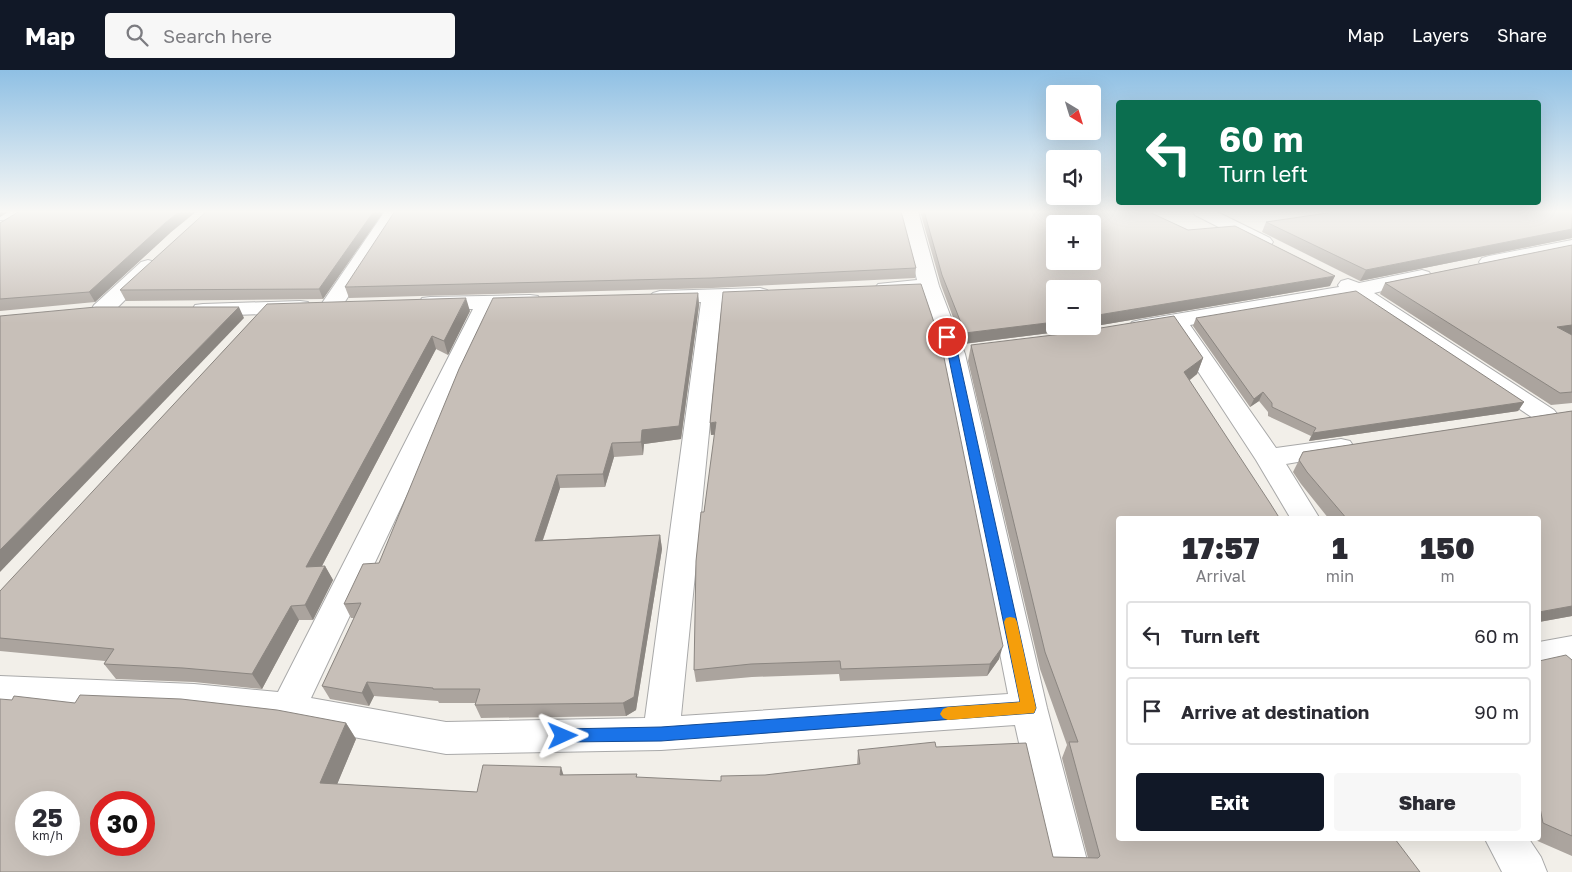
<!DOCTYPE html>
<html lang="en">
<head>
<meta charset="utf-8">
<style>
  body { margin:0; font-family:"Golos Text",sans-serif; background:#f7f7f7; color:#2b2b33; height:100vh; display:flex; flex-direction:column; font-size:19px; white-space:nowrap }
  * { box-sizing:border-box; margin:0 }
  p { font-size:16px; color:#7c7c81 }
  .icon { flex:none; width:28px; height:28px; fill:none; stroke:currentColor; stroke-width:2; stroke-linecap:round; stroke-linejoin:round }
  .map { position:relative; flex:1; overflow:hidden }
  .details { position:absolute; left:1116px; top:446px; width:425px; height:325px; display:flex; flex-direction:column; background:#fff; border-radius:5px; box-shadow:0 5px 20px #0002 }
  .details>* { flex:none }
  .hud { position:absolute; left:1116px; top:30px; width:425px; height:105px; border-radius:5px; box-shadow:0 5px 20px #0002; background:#0b6e4f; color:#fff; overflow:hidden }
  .needle { width:32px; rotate:142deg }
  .fabs { position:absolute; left:1046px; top:15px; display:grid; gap:10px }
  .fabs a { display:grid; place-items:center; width:55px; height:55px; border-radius:5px; background:#fff; box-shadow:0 5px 20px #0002; font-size:25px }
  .speed { position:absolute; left:15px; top:721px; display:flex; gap:10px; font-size:25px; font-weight:700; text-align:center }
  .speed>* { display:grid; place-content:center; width:65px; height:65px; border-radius:50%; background:#fff; box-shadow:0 5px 20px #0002; line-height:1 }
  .speed small { font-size:12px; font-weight:400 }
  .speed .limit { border:8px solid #d22; background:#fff; color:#111 }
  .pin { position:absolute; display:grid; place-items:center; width:42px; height:42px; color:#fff; margin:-21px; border:2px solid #fff; border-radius:50%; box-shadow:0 1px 5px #0007 }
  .me { position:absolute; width:55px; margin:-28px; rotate:89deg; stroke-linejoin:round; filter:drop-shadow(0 0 4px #0008) }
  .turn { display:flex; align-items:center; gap:18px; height:105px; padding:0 20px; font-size:22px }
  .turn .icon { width:65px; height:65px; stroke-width:2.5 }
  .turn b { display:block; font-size:35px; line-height:42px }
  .eta { display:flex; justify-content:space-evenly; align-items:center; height:85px; text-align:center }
  .eta b { font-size:30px; font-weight:800; line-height:35px }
  .button { display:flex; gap:10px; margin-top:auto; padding:10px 20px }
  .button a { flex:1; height:58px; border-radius:5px; background:#111827; color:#fff; font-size:20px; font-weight:800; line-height:58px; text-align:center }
  .button a+a { background:#f7f7f7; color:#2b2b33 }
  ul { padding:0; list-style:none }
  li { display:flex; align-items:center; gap:15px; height:68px; margin:0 10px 8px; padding:0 10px; border:2px solid #e1e1e2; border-radius:5px }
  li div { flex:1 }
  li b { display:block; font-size:19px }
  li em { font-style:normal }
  header { display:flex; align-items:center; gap:30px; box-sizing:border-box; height:70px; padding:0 25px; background:#111827; color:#fff }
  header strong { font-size:24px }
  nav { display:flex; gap:28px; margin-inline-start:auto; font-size:18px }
  .search { width:350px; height:45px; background:#f7f7f7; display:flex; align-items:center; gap:12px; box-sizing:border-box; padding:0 18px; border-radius:5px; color:#7c7c81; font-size:19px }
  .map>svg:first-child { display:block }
</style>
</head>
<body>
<header>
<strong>Map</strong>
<div class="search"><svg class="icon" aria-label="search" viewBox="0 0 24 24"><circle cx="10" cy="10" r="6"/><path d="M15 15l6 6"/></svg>Search here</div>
<nav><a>Map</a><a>Layers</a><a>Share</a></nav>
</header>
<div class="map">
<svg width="1572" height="802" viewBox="0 0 1572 802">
  <rect width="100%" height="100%" fill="#f2efe9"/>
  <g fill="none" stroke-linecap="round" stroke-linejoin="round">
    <defs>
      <g id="minor">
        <path d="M0,141H26L29,145L26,149L0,150Z"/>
        <path d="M385,141H403L339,241L331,242L323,241L320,236Z"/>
        <path d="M900,141H918L939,216L965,284L1047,638L1090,802H1048L1015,655L661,680L446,684L288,655L194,644L0,636V606L194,614L278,622L473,239H430L422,238L419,233L422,228L430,227L530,225L538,226L541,231L538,236L495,238L311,628L446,652L645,648L701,232L660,233L653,231L649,227L653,223L660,221L760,218L767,220L771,224L767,228L722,231L681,646L1008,624L941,284L921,223L885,224L878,222L875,218L878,214L917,210Z"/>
        <path d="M1192,141H1215L1270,168L1273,172L1270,176L1263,178L1256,176L1195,145Z"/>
        <path d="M1572,170V182L1489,198L1482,196L1479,192L1482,188L1489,186Z"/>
        <path d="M148,190L155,192L158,196L155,200L110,245L102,246L94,245L91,240L94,235L141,192Z"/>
        <path d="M1422,200L1429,202L1432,206L1429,210L1374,223L1554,340L1558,345L1554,350L1545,353L1536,350L1352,227L1190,255L1276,378L1341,369L1350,371L1354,377L1350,383L1286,394L1320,449H1291L1256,390L1171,260L1172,258L1140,264L1132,262L1129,257L1132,252L1140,250L1339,217L1338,215L1341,211L1348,209L1359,213Z"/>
        <path d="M300,231L308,232L311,237L308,242L300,243L203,246L195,245L192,240L195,235L203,234Z"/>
        <path d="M1572,566V594L1539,600V572Z"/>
        <path d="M1485,769H1529L1541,787L1547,802H1502Z"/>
      </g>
    </defs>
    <use href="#minor" stroke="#a9a9a9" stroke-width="2"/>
    <use href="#minor" fill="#fff" fill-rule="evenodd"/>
  </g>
  <g fill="#aba49e">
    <path d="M384,141L323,229L126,231L120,220Z"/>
    <path d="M920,141H1147L1188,160L1330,216L1066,261L963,274L941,215Z"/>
    <path d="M1572,141V168L1360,211L1262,162L1266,152Z"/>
    <path d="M0,153L170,163L95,232L0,241Z"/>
    <path d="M1572,175V333L1551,335L1380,224L1385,213Z"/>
    <path d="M916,198L915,208L712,218L349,228L345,217Z"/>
    <path d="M698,223L699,235L681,369L644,374L643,385L614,387L605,417L560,418L543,470L660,465L662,479L636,640L626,646L481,648L475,635L476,633H439L438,631L374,626L369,636L330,629L322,616L354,548H351L344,534L379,493Z"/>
    <path d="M470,241L448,285L436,279L322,496H325L333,510L313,550H299L262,619L194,612L116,609L104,594L105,591L0,581V521Z"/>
    <path d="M1196,248L1524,332L1518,341L1309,371L1311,366L1268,346V342L1259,331L1250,337L1193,256Z"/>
    <path d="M971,275L1203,288L1197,304L1190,310L1119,449L1420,802H0L12,630L75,633L346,653L356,669L337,714L477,722L563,705L637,704V708L721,711L857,695L858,680L936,677L1053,787L1088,788L1062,688L1067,675L1040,599L968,291Z"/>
    <path d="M1572,341V546L1539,552V449H1329L1301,414L1293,402L1303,382Z"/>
    <path d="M710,353L999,589L987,606L840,611L839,604L752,607L696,612L694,600L704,442L715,365H711Z"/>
    <path d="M1572,590V786L1533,769H1539V591Z"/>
  </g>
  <g fill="#8b8681">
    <path d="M0,141H10L0,147Z"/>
    <path d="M180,141H197L170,163L95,232L89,222L165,153Z"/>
    <path d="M374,141H384L323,229L319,219Z"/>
    <path d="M1572,159V168L1360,211L1366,200Z"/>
    <path d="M1335,206L1330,216L1066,261L963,274L965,263L1055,252V256H1092V246Z"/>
    <path d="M698,223L699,235L681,369L644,374L643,385L641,372L642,360Z"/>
    <path d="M466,228L470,241L448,285L444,271Z"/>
    <path d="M239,237L244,248L0,502V480Z"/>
    <path d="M1572,255V265L1557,257Z"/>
    <path d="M432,266L436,279L314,511L306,497Z"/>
    <path d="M1203,288L1197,304L1179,318L1184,302Z"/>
    <path d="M1263,322L1259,331L1250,337L1254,329Z"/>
    <path d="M1524,332L1518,341L1309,371L1313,363Z"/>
    <path d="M716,352L717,364L711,365L710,353Z"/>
    <path d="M612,373L614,387L605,417L603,404Z"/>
    <path d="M557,405L560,418L538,484L535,471Z"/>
    <path d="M660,465L662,479L636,640L626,646L623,633Z"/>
    <path d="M325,496L333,510L313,550L305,535Z"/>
    <path d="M291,536L299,550L262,619L252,604Z"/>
    <path d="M1572,536V546L1539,552V542Z"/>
    <path d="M1003,576L999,589L987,606L990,594Z"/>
    <path d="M367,612L374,626L369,636L362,623Z"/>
    <path d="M346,653L356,669L331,729L320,713Z"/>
    <path d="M561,697L566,713L560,705Z"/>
  </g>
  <g fill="#c7bfb8" stroke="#8b8681" fill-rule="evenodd">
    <path d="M20,141H180L165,153L89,222L0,229V153Z"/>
    <path d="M207,141H374L319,219L120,220Z"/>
    <path d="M395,141H901L916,198L711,208L345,217Z"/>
    <path d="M924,141H1147L1188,160L1235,156L1335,206L1092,246V219H1055V252L965,263L942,205ZM1055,154H1092V191H1055Z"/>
    <path d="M1341,141H1572V159L1366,200L1266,152Z"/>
    <path d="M1572,175V255L1557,257L1572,265V322L1560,323L1385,213Z"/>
    <path d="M921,214L941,273L1003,576L990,594L841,599L840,591L751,594L694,600L696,491L701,442H704L716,352L710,353L723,222Z"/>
    <path d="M1356,221L1524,332L1313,363L1316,358L1272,337V333L1263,322L1254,329L1196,248Z"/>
    <path d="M698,223L679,356L642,360L641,372L612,373L603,404L557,405L535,471L660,465L634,627L623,633L475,635L480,619H433V618L367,612L362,623L322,616L361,533L344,534L363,494L379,493L459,299L493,228Z"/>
    <path d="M466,228L444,271L432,266L306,497L325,496L305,535L291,536L252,604L183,598L104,594L114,579L0,568V521L267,234Z"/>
    <path d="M96,237H239L0,480V246Z"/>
    <path d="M1174,246L1203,288L1184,302L1270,433L1280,449H1119V769H1395L1420,802H0V629L12,630L14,626L75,633L80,625L181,629L277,640L346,653L320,713L477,722L483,695L561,697L560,705L637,704L636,707L721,711V706L765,705L860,694L858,680L935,672L936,677L1026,673L1053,787L1098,788L1100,786L1069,672H1078L1045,582L971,275L1070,263ZM26,732H69V775H26ZM101,732H144V775H101Z"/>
    <path d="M1572,341V536L1539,542V449H1347L1307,402L1299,390L1303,382Z"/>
    <path d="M1566,585L1572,590V766L1543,753L1539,733V591Z"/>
  </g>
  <linearGradient id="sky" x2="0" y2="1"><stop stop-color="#8fc0e4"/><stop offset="0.56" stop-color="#f9f8f5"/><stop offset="1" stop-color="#f9f8f5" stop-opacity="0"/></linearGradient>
  <rect width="1572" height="253" fill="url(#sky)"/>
  <path fill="#1a73e8" stroke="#114b97" d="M947,264L952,267L958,284L1036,638L1034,643L661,671L563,672L558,670L555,666L558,661L563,659L661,657L1020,632L948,284L942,267Z"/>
  <path fill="#f59e0b" d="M1010,547L1015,548L1017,552L1036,638L1034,643L948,650L943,648L940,644L943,639L948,637L1020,632L1004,552L1006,548Z"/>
</svg>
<div class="fabs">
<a><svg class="needle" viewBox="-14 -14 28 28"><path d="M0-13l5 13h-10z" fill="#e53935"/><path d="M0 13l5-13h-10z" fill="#7c7c81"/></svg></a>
<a><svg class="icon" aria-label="sound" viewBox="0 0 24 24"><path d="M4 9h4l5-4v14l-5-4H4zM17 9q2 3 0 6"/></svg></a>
<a>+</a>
<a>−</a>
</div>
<div class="speed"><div>25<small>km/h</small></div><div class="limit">30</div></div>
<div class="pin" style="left:947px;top:267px;background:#d93025"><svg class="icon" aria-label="arrive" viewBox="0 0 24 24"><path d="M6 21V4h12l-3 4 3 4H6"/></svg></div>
<svg class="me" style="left:563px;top:666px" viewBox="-20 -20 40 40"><path d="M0-17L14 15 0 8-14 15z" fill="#1a73e8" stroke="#fff" stroke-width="4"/></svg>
<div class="hud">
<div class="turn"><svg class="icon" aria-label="left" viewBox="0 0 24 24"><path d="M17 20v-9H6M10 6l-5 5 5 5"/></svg><div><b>60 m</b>Turn left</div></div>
</div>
<section class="details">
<div class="eta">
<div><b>17:57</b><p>Arrival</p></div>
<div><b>1</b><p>min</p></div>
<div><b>150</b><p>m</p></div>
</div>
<ul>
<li><svg class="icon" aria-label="left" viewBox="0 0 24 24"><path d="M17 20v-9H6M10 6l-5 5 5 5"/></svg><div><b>Turn left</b></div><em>60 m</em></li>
<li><svg class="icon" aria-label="arrive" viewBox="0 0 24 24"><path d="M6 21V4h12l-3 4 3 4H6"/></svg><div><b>Arrive at destination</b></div><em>90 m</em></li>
</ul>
<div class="button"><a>Exit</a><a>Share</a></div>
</section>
</div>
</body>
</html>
